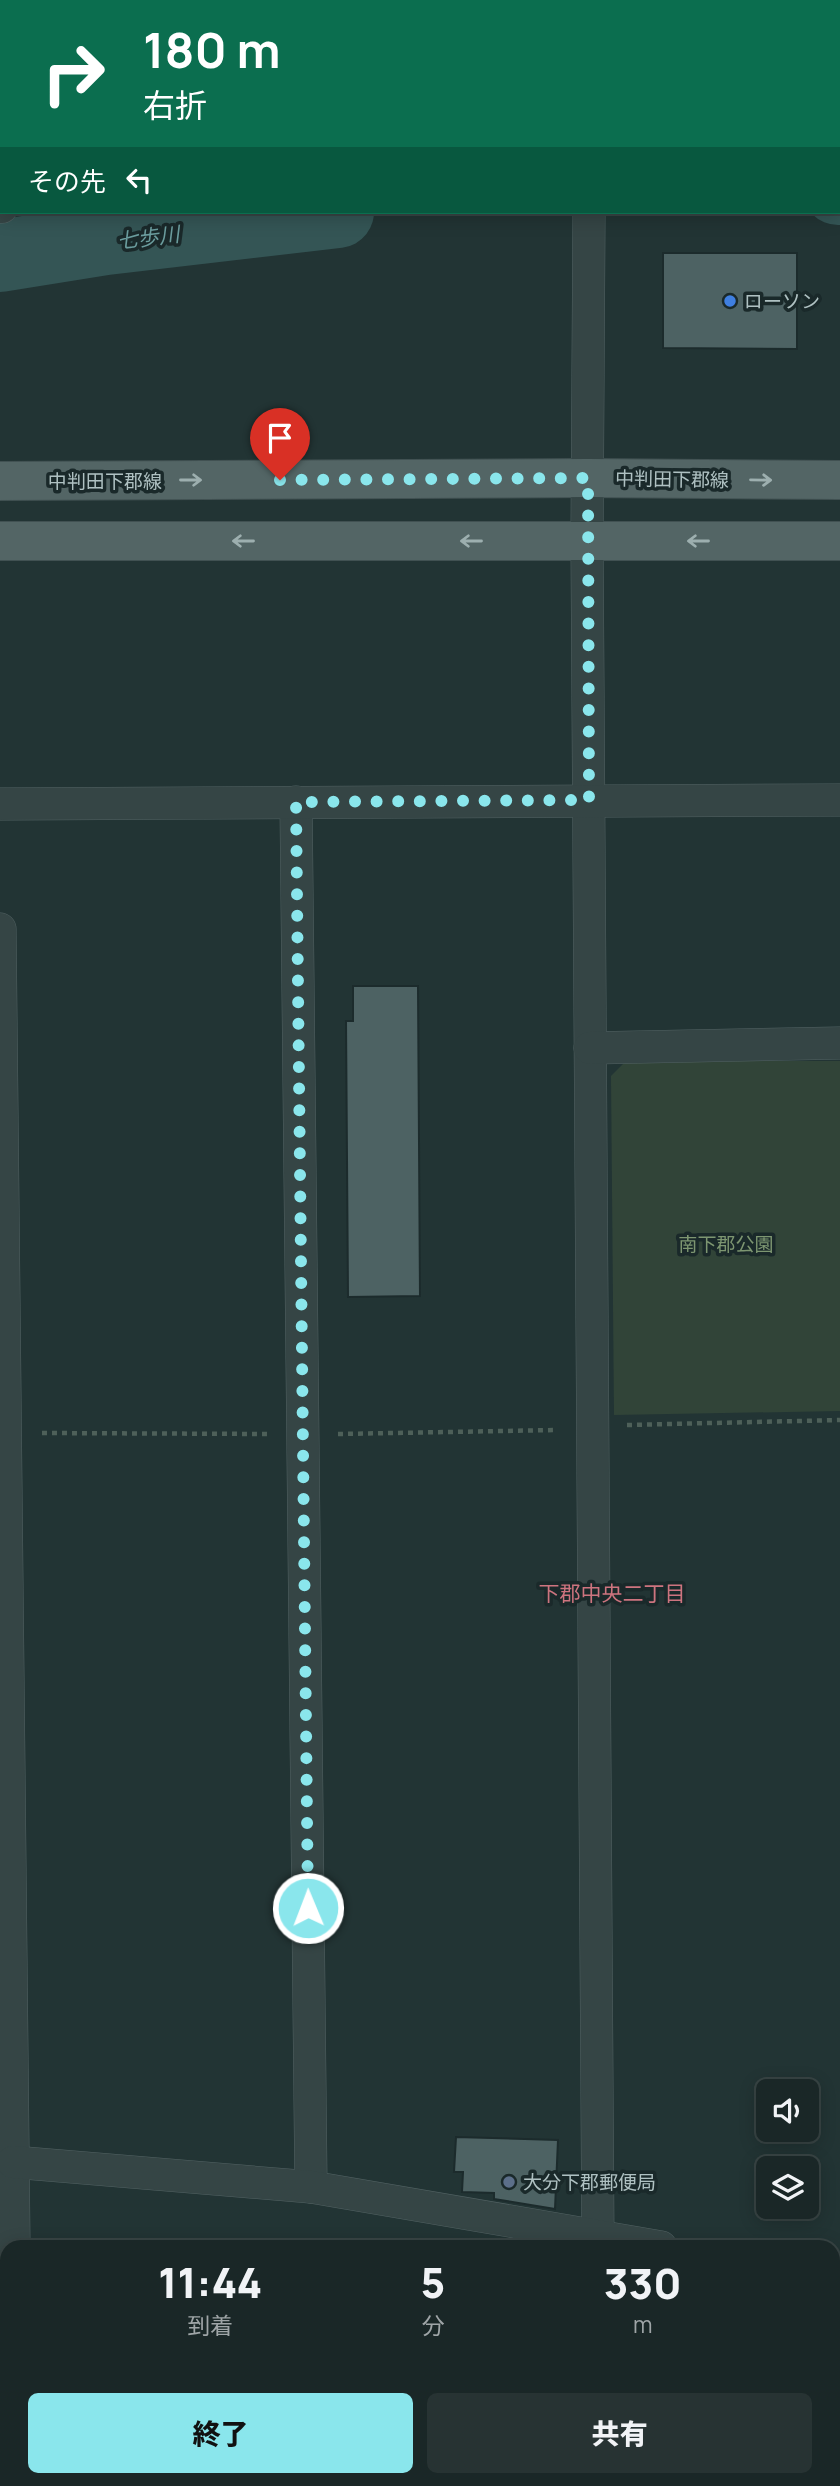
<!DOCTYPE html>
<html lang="ja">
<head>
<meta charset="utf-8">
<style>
  body { margin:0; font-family:Manrope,"Noto Sans JP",sans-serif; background:#273333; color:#f1f3f6; height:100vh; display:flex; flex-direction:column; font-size:26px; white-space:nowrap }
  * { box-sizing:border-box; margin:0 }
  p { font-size:23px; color:#9fa5a7 }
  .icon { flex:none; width:38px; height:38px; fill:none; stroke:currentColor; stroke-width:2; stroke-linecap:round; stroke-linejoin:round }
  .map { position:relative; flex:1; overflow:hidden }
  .panel { position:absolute; left:0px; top:2240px; width:840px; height:247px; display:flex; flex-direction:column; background:#1a2727; border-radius:21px 21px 0 0; box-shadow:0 4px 18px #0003,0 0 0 2px #384444 }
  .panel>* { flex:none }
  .top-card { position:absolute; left:0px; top:0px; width:840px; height:214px; box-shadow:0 4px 18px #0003,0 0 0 2px #384444; background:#0b6e4f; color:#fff; overflow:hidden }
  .fabs { position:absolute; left:756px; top:2079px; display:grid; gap:14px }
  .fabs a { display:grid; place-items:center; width:63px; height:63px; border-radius:10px; background:#1a2727; box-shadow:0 4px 18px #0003,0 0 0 2px #384444; font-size:35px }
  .pin { position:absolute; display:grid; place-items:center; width:60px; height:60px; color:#fff; margin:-72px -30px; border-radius:50% 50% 50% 0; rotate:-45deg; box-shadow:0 0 7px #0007 }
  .pin .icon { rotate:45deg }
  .me { position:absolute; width:77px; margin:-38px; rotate:359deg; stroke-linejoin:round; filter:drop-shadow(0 0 5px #0008) }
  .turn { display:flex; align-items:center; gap:24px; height:147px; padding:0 28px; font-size:32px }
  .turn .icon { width:91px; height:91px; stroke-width:2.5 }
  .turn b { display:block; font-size:49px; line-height:60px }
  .then { display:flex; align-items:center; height:66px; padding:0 28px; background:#0003; gap:14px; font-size:26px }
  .eta { display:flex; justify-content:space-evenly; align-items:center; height:119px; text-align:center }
  .eta b { font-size:42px; font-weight:800; line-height:49px }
  .action { display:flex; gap:14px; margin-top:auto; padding:14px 28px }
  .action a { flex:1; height:80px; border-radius:10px; background:#8ae6ec; color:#111; font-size:28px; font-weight:800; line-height:80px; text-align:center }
  .action a+a { background:#273333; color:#f1f3f6 }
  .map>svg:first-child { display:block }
</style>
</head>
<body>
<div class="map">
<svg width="840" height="2486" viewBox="0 0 840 2486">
  <rect width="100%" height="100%" fill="#223434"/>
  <path fill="#314438" d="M626,1061H840V1411L614,1415L611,1076Z"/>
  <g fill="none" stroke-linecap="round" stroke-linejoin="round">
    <g stroke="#345555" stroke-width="72">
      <path d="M838,189H840"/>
      <path d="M0,256L106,239L338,212"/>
    </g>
  </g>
  <g fill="#4d6263" stroke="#1c2b2c" stroke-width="2">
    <path d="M0,0L32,2H2L0,99Z"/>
    <path d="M281,0H350L351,2H281Z"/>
    <path d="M2,109V172L0,164Z"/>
    <path d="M663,253H797V349L663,348Z"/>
    <path d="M353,986H418L420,1296L348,1297L346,1021H353Z"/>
    <path d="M456,2137L558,2140L555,2209L494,2199V2193L462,2192L463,2172H454Z"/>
  </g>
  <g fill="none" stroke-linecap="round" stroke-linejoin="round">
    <defs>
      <g id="minor">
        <path d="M225,0L226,2"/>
        <path d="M553,0L554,2"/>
        <path d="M838,140H840"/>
        <path d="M0,207H2"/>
        <path d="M589,212L587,541L598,2247"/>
        <path d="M296,802L311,2187"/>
        <path d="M0,804L840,800"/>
        <path d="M0,929L14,2247"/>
        <path d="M590,1048L840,1043"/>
        <path d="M13,2162L311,2187L661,2247"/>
        <path d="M833,2276L840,2278"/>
        <path d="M16,2480V2486"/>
        <path d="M599,2480L600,2486"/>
      </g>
      <g id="primary">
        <path d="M0,481L588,478L840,480"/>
        <path d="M0,541H840"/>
      </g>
    </defs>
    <use href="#minor" stroke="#526263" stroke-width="33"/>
    <use href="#primary" stroke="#415152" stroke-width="40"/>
    <g stroke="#4e6059" stroke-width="4.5" stroke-dasharray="5 5" stroke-linecap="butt">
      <path d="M627,1425L840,1420"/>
      <path d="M42,1433L268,1434"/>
      <path d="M338,1434L557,1430"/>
    </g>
    <use href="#minor" stroke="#354545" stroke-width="32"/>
    <use href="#primary" stroke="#536565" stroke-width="38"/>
  </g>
  <defs><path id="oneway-shaft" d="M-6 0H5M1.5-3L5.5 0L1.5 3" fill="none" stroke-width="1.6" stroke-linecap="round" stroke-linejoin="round" transform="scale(1.75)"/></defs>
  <g stroke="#9dafaf">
    <use href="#oneway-shaft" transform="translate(191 480)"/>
    <use href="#oneway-shaft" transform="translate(761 480) rotate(1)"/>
    <use href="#oneway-shaft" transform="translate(243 541) rotate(-180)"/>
    <use href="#oneway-shaft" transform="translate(471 541) rotate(-180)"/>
    <use href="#oneway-shaft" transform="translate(698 541) rotate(180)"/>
  </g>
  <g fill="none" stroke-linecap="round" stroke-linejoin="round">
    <path stroke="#8ae6ec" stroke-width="12" stroke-dasharray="0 21.6" d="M280,480L588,478L589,800L296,802L308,1908"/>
  </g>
  <circle fill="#3f7fe0" stroke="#1a292a" stroke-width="2.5" cx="730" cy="301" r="7"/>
  <circle fill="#5c6f8a" stroke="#1a292a" stroke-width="2.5" cx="509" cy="2182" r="7"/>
  <g text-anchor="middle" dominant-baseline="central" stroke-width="7" stroke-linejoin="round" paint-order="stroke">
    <g font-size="19" fill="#afc1c2" stroke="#1a292a" text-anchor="start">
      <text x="744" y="301">ローソン</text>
      <text x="523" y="2182">大分下郡郵便局</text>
    </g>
    <g font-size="19" fill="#afc1c2" stroke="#1a292a">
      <text transform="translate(672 479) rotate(1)">中判田下郡線</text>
      <text x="105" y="481">中判田下郡線</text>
    </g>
    <g font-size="19" fill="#7d9671" stroke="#1a292a">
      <text x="726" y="1244">南下郡公園</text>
    </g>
    <g font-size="21" font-style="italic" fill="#6b9d9e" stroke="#1a292a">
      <text transform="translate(148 237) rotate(-7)">七歩川</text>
    </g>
    <g font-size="21" fill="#cd747f" stroke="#1a292a">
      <text x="612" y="1593">下郡中央二丁目</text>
    </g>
  </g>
</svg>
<div class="fabs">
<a><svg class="icon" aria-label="sound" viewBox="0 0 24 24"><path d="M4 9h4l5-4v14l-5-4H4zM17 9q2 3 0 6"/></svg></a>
<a><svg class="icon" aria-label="layers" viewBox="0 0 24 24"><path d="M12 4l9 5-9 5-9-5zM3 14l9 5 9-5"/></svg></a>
</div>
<div class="pin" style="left:280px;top:480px;background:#d93025"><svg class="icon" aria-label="arrive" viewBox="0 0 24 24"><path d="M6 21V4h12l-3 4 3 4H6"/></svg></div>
<svg class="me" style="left:308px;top:1908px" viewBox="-20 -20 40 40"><circle r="17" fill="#8ae6ec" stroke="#fff" stroke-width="3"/><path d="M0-11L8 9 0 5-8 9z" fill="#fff"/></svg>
<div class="top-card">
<div class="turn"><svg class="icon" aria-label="right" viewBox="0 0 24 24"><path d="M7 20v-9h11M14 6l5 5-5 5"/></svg><div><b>180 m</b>右折</div></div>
<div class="then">その先<svg class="icon" aria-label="left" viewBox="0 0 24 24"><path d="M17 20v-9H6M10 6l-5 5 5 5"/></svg></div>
</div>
<section class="panel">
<div class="eta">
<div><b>11:44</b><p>到着</p></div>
<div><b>5</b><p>分</p></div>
<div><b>330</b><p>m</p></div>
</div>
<div class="action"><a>終了</a><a>共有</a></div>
</section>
</div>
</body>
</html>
